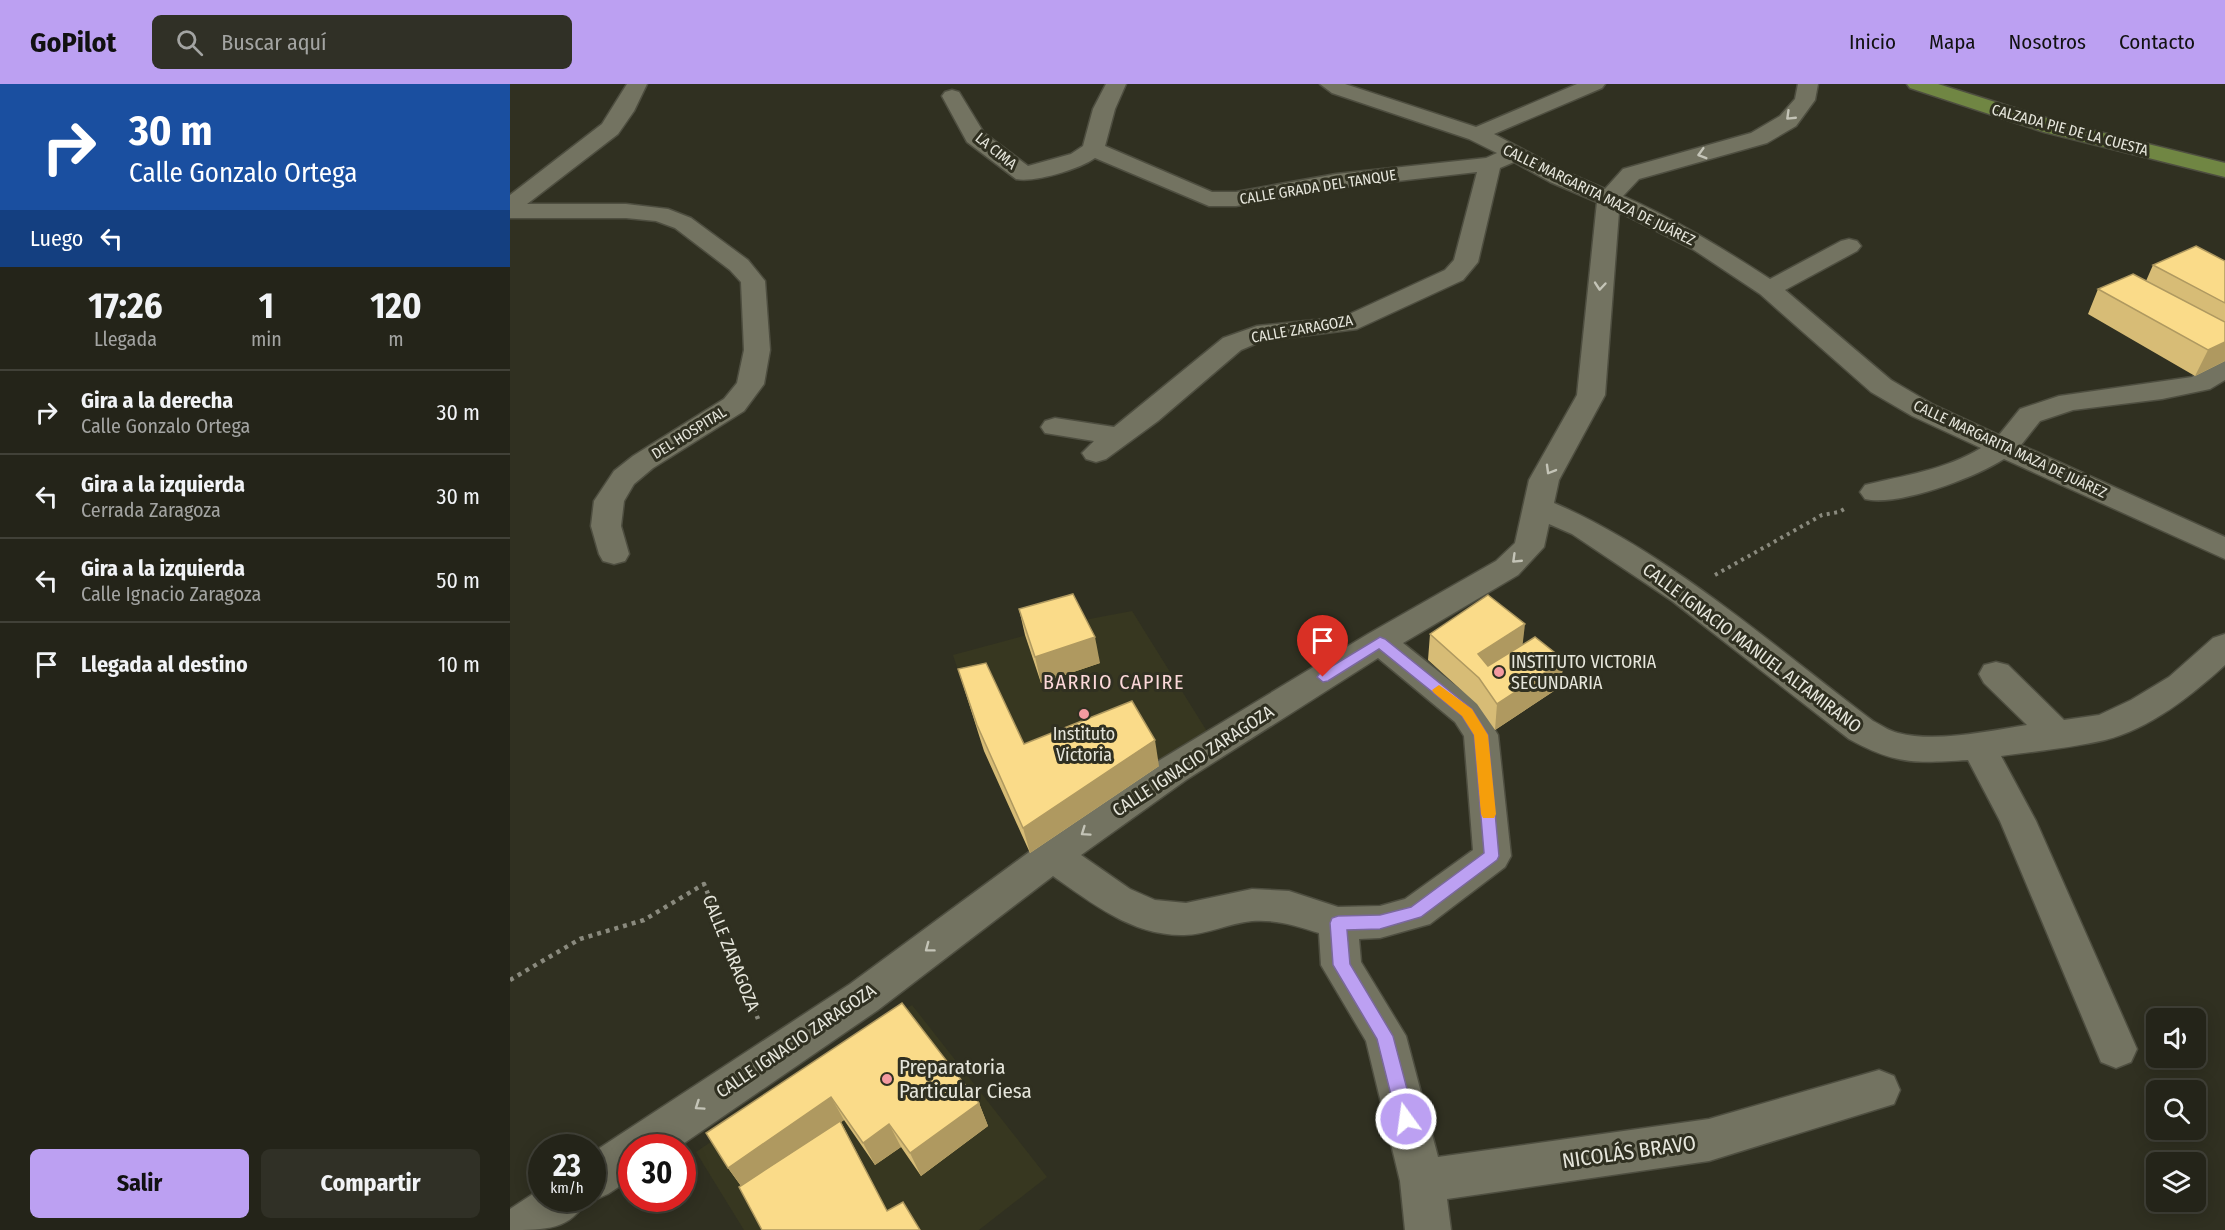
<!DOCTYPE html>
<html lang="es">
<head>
<meta charset="utf-8">
<style>
  body { margin:0; font-family:"Fira Sans Condensed",sans-serif; background:#303026; color:#f1f3f6; height:100vh; display:flex; flex-direction:column; font-size:22px; white-space:nowrap }
  * { box-sizing:border-box; margin:0 }
  p { font-size:20px; color:#a3a4a2 }
  .icon { flex:none; width:33px; height:33px; fill:none; stroke:currentColor; stroke-width:2; stroke-linecap:round; stroke-linejoin:round }
  .map { position:relative; flex:1; overflow:hidden }
  .panel { display:flex; flex-direction:column; background:#242419; width:510px }
  .panel>* { flex:none }
  .hud { background:#1a4fa0; color:#fff; overflow:hidden }
  .buttons { position:absolute; left:1636px; top:924px; display:grid; gap:12px }
  .buttons a { display:grid; place-items:center; width:60px; height:60px; border-radius:9px; background:#242419; box-shadow:0 3px 15px #0003,0 0 0 2px #414138; font-size:30px }
  .speed { position:absolute; left:18px; top:1050px; display:flex; gap:12px; font-size:30px; font-weight:700; text-align:center }
  .speed>* { display:grid; place-content:center; width:78px; height:78px; border-radius:50%; background:#242419; box-shadow:0 3px 15px #0003,0 0 0 2px #414138; line-height:1 }
  .speed small { font-size:15px; font-weight:400 }
  .speed .limit { border:9px solid #d22; background:#fff; color:#111 }
  .pin { position:absolute; display:grid; place-items:center; width:51px; height:51px; color:#fff; margin:-62px -26px; border-radius:50% 50% 50% 0; rotate:-45deg; box-shadow:0 0 6px #0007 }
  .pin .icon { rotate:45deg }
  .me { position:absolute; width:66px; margin:-33px; rotate:346deg; stroke-linejoin:round; filter:drop-shadow(0 0 4px #0008) }
  .turn { display:flex; align-items:center; gap:21px; height:126px; padding:0 30px; font-size:27px }
  .turn .icon { width:78px; height:78px; stroke-width:2.5 }
  .turn b { display:block; font-size:42px; line-height:51px }
  .then { display:flex; align-items:center; height:57px; padding:0 30px; background:#0003; gap:12px; font-size:22px }
  .eta { display:flex; justify-content:space-evenly; align-items:center; height:102px; text-align:center }
  .eta b { font-size:36px; font-weight:700; line-height:42px }
  .primary-button { display:flex; gap:12px; margin-top:auto; padding:12px 30px }
  .primary-button a { flex:1; height:69px; border-radius:9px; background:#bca0f2; color:#111; font-size:24px; font-weight:700; line-height:69px; text-align:center }
  .primary-button a+a { background:#303026; color:#f1f3f6 }
  ul { padding:0; list-style:none }
  li { display:flex; align-items:center; gap:18px; height:84px; padding:0 30px; border-top:2px solid #414138 }
  li div { flex:1 }
  li b { display:block; font-size:22px }
  li em { font-style:normal }
  header { display:flex; align-items:center; gap:36px; box-sizing:border-box; height:84px; padding:0 30px; background:#bca0f2; color:#111 }
  header strong { font-size:28px }
  nav { display:flex; gap:33px; margin-inline-start:auto; font-size:21px }
  .search { width:420px; height:54px; background:#303026; display:flex; align-items:center; gap:15px; box-sizing:border-box; padding:0 21px; border-radius:9px; color:#a3a4a2; font-size:22px }
  main { display:flex; flex:1; min-height:0 }
  .map>svg:first-child { display:block }
</style>
</head>
<body>
<header>
<strong>GoPilot</strong>
<div class="search"><svg class="icon" aria-label="search" viewBox="0 0 24 24"><circle cx="10" cy="10" r="6"/><path d="M15 15l6 6"/></svg>Buscar aquí</div>
<nav><a>Inicio</a><a>Mapa</a><a>Nosotros</a><a>Contacto</a></nav>
</header>
<main>
<section class="panel">
<div class="hud">
<div class="turn"><svg class="icon" aria-label="right" viewBox="0 0 24 24"><path d="M7 20v-9h11M14 6l5 5-5 5"/></svg><div><b>30 m</b>Calle Gonzalo Ortega</div></div>
<div class="then">Luego<svg class="icon" aria-label="left" viewBox="0 0 24 24"><path d="M17 20v-9H6M10 6l-5 5 5 5"/></svg></div>
</div>
<div class="eta">
<div><b>17:26</b><p>Llegada</p></div>
<div><b>1</b><p>min</p></div>
<div><b>120</b><p>m</p></div>
</div>
<ul>
<li><svg class="icon" aria-label="right" viewBox="0 0 24 24"><path d="M7 20v-9h11M14 6l5 5-5 5"/></svg><div><b>Gira a la derecha</b><p>Calle Gonzalo Ortega</p></div><em>30 m</em></li>
<li><svg class="icon" aria-label="left" viewBox="0 0 24 24"><path d="M17 20v-9H6M10 6l-5 5 5 5"/></svg><div><b>Gira a la izquierda</b><p>Cerrada Zaragoza</p></div><em>30 m</em></li>
<li><svg class="icon" aria-label="left" viewBox="0 0 24 24"><path d="M17 20v-9H6M10 6l-5 5 5 5"/></svg><div><b>Gira a la izquierda</b><p>Calle Ignacio Zaragoza</p></div><em>50 m</em></li>
<li><svg class="icon" aria-label="arrive" viewBox="0 0 24 24"><path d="M6 21V4h12l-3 4 3 4H6"/></svg><div><b>Llegada al destino</b></div><em>10 m</em></li>
</ul>
<div class="primary-button"><a>Salir</a><a>Compartir</a></div>
</section>
<div class="map">
<svg width="1715" height="1146" viewBox="0 0 1715 1146">
  <rect width="100%" height="100%" fill="#303021"/>
  <g fill="#373720">
    <path d="M622,527L698,649L520,769L474,667L443,571L569,537Z"/>
    <path d="M402,921L537,1093L469,1146H234L186,1068Z"/>
  </g>
  <g fill="none" stroke-linecap="round" stroke-linejoin="round">
    <defs>
      <g id="street">
        <path d="M117,0H137L124,27L108,50L17,120H116L158,125L181,134L238,176L255,197L260,266L254,300L234,327L143,384L124,400L114,417L111,442L119,470L115,477L104,480L93,477L89,470L81,442L84,417L104,387L123,372L214,315L227,299L234,266L231,198L220,186L165,144L146,137L116,134H0V111L92,40Z"/>
        <path d="M596,0H616L605,25L595,62L702,108H726L826,90L976,74L987,69L959,55L822,9L810,0H835L966,43L1067,0H1095L1092,4L984,50L1056,88L1095,105L1113,85L1241,49L1270,32L1285,15L1288,0H1308L1305,16L1286,42L1257,59L1129,95L1113,112C1165,135 1212,164 1260,195L1331,157L1339,155L1347,157L1351,162L1347,167L1275,206L1381,296L1422,320L1489,351L1510,325L1549,312L1682,293L1706,279L1715,277V296L1700,305L1652,315L1563,326L1530,337L1511,361L1715,453V475L1494,375C1466,393 1388,423 1355,415L1350,408L1355,401C1395,391 1435,386 1471,364L1402,332L1361,308L1250,210L1184,166L1109,128L1095,311L1049,396L1044,419C1156,467 1265,563 1363,637C1371,641 1379,647 1388,649C1426,659 1478,647 1517,641L1474,599L1469,590L1474,581L1486,578L1498,581L1554,636L1589,631L1621,616L1659,593L1703,554L1715,550V581C1682,611 1640,645 1595,656C1561,664 1526,667 1491,672L1526,737L1627,965L1621,978L1606,984L1591,978L1490,737L1458,676C1405,679 1386,681 1339,655L1162,517L1062,450L1039,440L1034,463L1008,491L893,559L969,620L988,651L1001,772L995,783L920,840L870,854L849,855L851,878L896,952L928,1073L1199,1035L1369,986L1384,992L1390,1006L1384,1020L1199,1077L937,1115L941,1146H895L890,1097L856,957L811,881L809,849C787,842 765,835 742,837C719,839 697,851 674,851C623,852 583,820 543,792L368,926L167,1064H122V1094L98,1110L82,1117L77,1115C61,1146 35,1146 0,1146V1125L32,1104V1114H82V1069L340,900L530,760L650,676L858,550L986,477L1005,459L1019,396L1067,311L1087,118L1040,98L1004,78L990,84L968,178L953,196L847,245L752,257L731,266L648,337L596,375L586,378L576,375L572,369L584,357L535,349L531,343L535,337L545,334L604,343L713,254L747,242L833,233L935,186L944,176L967,88L826,104L726,122H699L585,74C570,85 524,99 506,95L457,58L432,12L435,8L442,6L449,8L474,49L518,82L561,70L573,62L583,25ZM868,574L945,638L954,652L963,766L895,815L870,822L828,823L779,807L742,805L676,819L645,816L620,805L571,771L676,696Z"/>
      </g>
      <path id="primary" d="M1397,0H1428L1549,38L1715,79V93L1534,48L1400,4Z"/>
    </defs>
    <use href="#street" stroke="#4e4e40" stroke-width="3"/>
    <use href="#primary" stroke="#4e4e40" stroke-width="3"/>
    <path stroke="#8a8a7e" stroke-width="4" stroke-dasharray="3 4.5" stroke-linecap="butt" d="M1205,491L1312,431L1329,428L1336,424"/>
    <path stroke="#8a8a7e" stroke-width="4.5" stroke-dasharray="4 5" stroke-linecap="butt" d="M0,896L70,855L134,836L194,800L248,935"/>
    <use href="#street" fill="#737361" fill-rule="evenodd"/>
    <use href="#primary" fill="#708643" fill-rule="evenodd"/>
  </g>
  <g fill="#d7bc76">
    <path d="M1715,177V277L1685,292L1578,230L1588,205L1636,197L1643,181Z"/>
    <path d="M509,525L590,579L531,599L515,551Z"/>
    <path d="M920,550L1012,561L1054,576L1050,603L985,646L967,620L918,576Z"/>
    <path d="M448,585L514,660L649,682L520,769L474,667Z"/>
    <path d="M392,919L469,1019L478,1042L411,1092L391,1063L365,1081L334,1036L331,1038L377,1127L410,1146L231,1102L218,1084Z"/>
  </g>
  <g fill="#af9960">
    <path d="M1715,258V277L1685,292L1698,266Z"/>
    <path d="M1015,540L1012,566L966,592L968,570Z"/>
    <path d="M585,553L590,579L531,599L525,573Z"/>
    <path d="M1054,576L1050,603L985,646L987,620Z"/>
    <path d="M645,656L649,682L520,769L513,744Z"/>
    <path d="M321,1013L334,1036L234,1106L218,1084Z"/>
    <path d="M469,1019L478,1042L411,1092L400,1069Z"/>
    <path d="M379,1040L391,1063L365,1081L353,1059Z"/>
  </g>
  <g fill="#fadb89" stroke="#af9960" stroke-width="1.5">
    <path d="M1686,162L1715,177V219L1643,181Z"/>
    <path d="M1623,190L1715,238V258L1698,266L1588,205Z"/>
    <path d="M563,510L585,553L525,573L509,525Z"/>
    <path d="M978,511L1015,540L968,570L978,582L1025,553L1054,576L987,620L969,594L920,550Z"/>
    <path d="M476,579L514,660L622,617L645,656L513,744L467,641L448,585Z"/>
    <path d="M392,919L469,1019L400,1069L379,1040L353,1059L321,1013L218,1084L196,1049Z"/>
    <path d="M330,1037L377,1127L393,1118L410,1146H252L229,1103Z"/>
  </g>
  <defs><path id="oneway-chevron" d="M-2-3.5L2.5 0L-2 3.5" fill="none" stroke-width="1.6" stroke-linecap="round" stroke-linejoin="round" transform="scale(1.5)"/></defs>
  <g stroke="#c4c4b7">
    <use href="#oneway-chevron" transform="translate(1280 32) rotate(136)"/>
    <use href="#oneway-chevron" transform="translate(1192 70) rotate(164)"/>
    <use href="#oneway-chevron" transform="translate(1090 202) rotate(95)"/>
    <use href="#oneway-chevron" transform="translate(1040 386) rotate(120)"/>
    <use href="#oneway-chevron" transform="translate(1006 475) rotate(136)"/>
    <use href="#oneway-chevron" transform="translate(575 748) rotate(145)"/>
    <use href="#oneway-chevron" transform="translate(419 864) rotate(143)"/>
    <use href="#oneway-chevron" transform="translate(189 1022) rotate(146)"/>
  </g>
  <path fill="#bca0f2" stroke="#7a689d" stroke-width="1.5" d="M870,553L875,555L962,625L978,651L989,772L987,776L911,833L870,845L837,846L840,880L883,952L905,1035L902,1041L896,1044L889,1041L887,1035L867,955L823,881L820,839L822,834L828,832L870,831L901,823L974,769L964,651L952,632L869,565L818,597L813,598L807,593L809,590Z"/>
  <path fill="#f59e0b" d="M929,601L962,625L978,651L986,730L984,734H973L971,730L964,651L952,632L924,609L922,606Z"/>
  <g fill="#f49aa0" stroke="#303021" stroke-width="2">
    <circle cx="989" cy="588" r="6"/>
    <circle cx="574" cy="630" r="6"/>
    <circle cx="377" cy="995" r="6"/>
  </g>
  <g text-anchor="middle" dominant-baseline="central" stroke-width="6" stroke-linejoin="round" paint-order="stroke">
    <g font-size="15" fill="#e6e6dc" stroke="#303021">
      <text transform="translate(1560 46) rotate(15)">CALZADA PIE DE LA CUESTA</text>
      <text transform="translate(486 67) rotate(39)">LA CIMA</text>
      <text transform="translate(808 103) rotate(-9)">CALLE GRADA DEL TANQUE</text>
      <text transform="translate(1089 111) rotate(26)">CALLE MARGARITA MAZA DE JUÁREZ</text>
      <text transform="translate(792 245) rotate(-10)">CALLE ZARAGOZA</text>
      <text transform="translate(179 349) rotate(-32)">DEL HOSPITAL</text>
      <text transform="translate(1500 365) rotate(25)">CALLE MARGARITA MAZA DE JUÁREZ</text>
    </g>
    <g font-size="18" fill="#e6e6dc" stroke="#303021">
      <text transform="translate(1242 564) rotate(37)">CALLE IGNACIO MANUEL ALTAMIRANO</text>
      <text transform="translate(683 677) rotate(-33)">CALLE IGNACIO ZARAGOZA</text>
      <text transform="translate(221 869) rotate(68)">CALLE ZARAGOZA</text>
      <text transform="translate(286 957) rotate(-34)">CALLE IGNACIO ZARAGOZA</text>
    </g>
    <g font-size="18" fill="#e6e6dc" stroke="#303021" text-anchor="start">
      <text x="1001" y="578">INSTITUTO VICTORIA<tspan x="1001" dy="21">SECUNDARIA</tspan></text>
      <text x="574" y="650" text-anchor="middle">Instituto<tspan x="574" dy="21">Victoria</tspan></text>
    </g>
    <g font-size="20" letter-spacing="1.5" fill="#fcd8d9" stroke="#303021">
      <text x="604" y="598">BARRIO CAPIRE</text>
    </g>
    <g font-size="21" fill="#e6e6dc" stroke="#303021" text-anchor="start">
      <text x="389" y="983">Preparatoria<tspan x="389" dy="24">Particular Ciesa</tspan></text>
    </g>
    <g font-size="21" fill="#e6e6dc" stroke="#303021">
      <text transform="translate(1119 1068) rotate(-8)">NICOLÁS BRAVO</text>
    </g>
  </g>
</svg>
<div class="buttons">
<a><svg class="icon" aria-label="sound" viewBox="0 0 24 24"><path d="M4 9h4l5-4v14l-5-4H4zM17 9q2 3 0 6"/></svg></a>
<a><svg class="icon" aria-label="search" viewBox="0 0 24 24"><circle cx="10" cy="10" r="6"/><path d="M15 15l6 6"/></svg></a>
<a><svg class="icon" aria-label="layers" viewBox="0 0 24 24"><path d="M12 4l9 5-9 5-9-5zM3 14l9 5 9-5"/></svg></a>
</div>
<div class="speed"><div>23<small>km/h</small></div><div class="limit">30</div></div>
<div class="pin" style="left:813px;top:593px;background:#d93025"><svg class="icon" aria-label="arrive" viewBox="0 0 24 24"><path d="M6 21V4h12l-3 4 3 4H6"/></svg></div>
<svg class="me" style="left:896px;top:1035px" viewBox="-20 -20 40 40"><circle r="17" fill="#bca0f2" stroke="#fff" stroke-width="3"/><path d="M0-11L8 9 0 5-8 9z" fill="#fff"/></svg>
</div>
</main>
</body>
</html>
